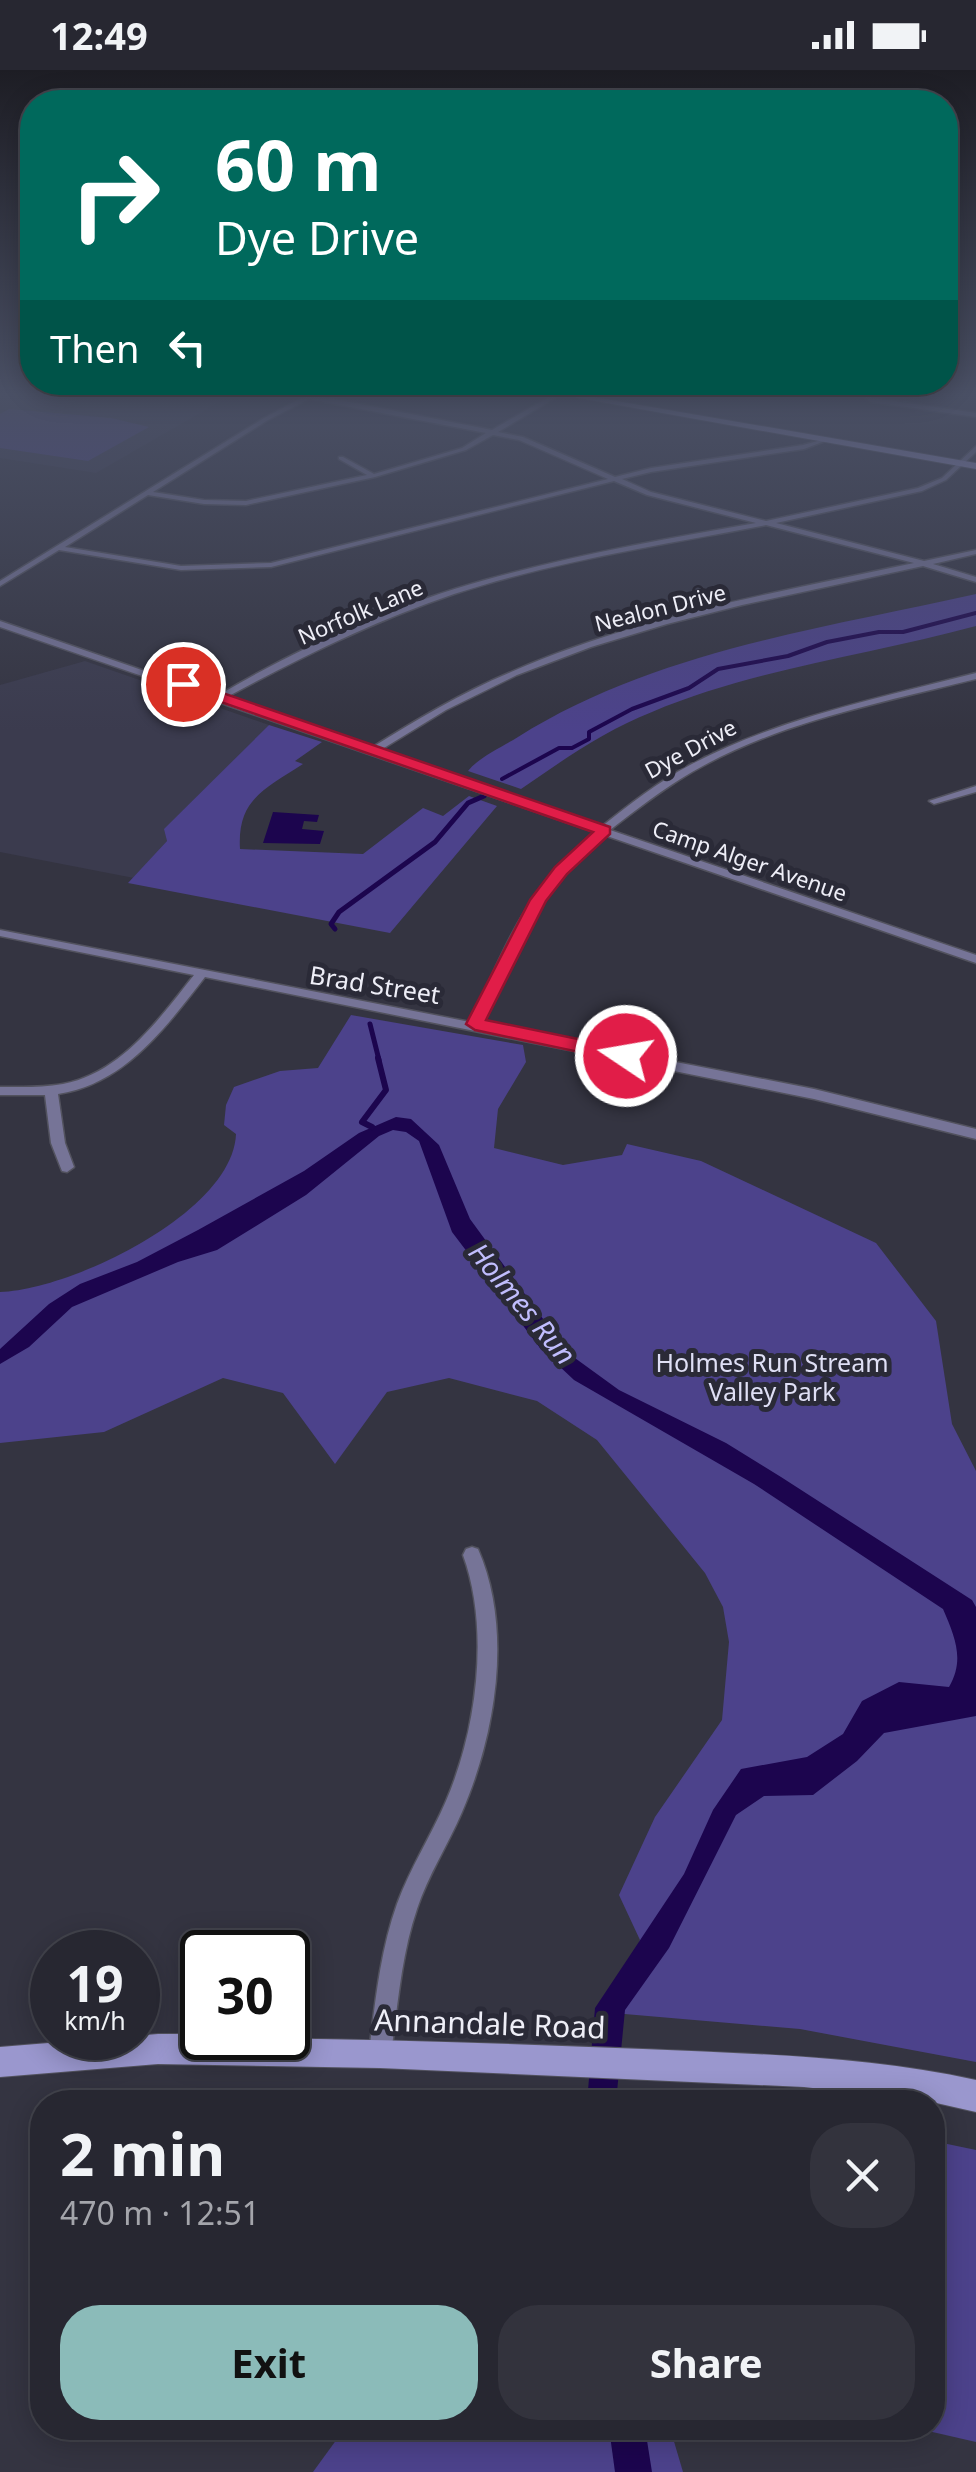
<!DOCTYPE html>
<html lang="en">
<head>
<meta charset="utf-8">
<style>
  body { margin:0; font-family:"Noto Sans",sans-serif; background:#33333d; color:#f1f3f6; height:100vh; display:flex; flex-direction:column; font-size:38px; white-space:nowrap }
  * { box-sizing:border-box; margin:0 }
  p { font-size:32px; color:#a4a5ab }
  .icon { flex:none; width:55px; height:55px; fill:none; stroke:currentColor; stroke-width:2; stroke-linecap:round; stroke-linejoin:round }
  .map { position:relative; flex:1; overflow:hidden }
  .side { position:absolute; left:30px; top:2020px; width:915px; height:350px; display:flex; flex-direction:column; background:#272731; border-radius:40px; box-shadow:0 5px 25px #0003,0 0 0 2px #43444d }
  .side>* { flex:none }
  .hud { position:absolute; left:20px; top:20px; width:938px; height:305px; border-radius:40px; box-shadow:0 5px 25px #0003,0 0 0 2px #43444d; background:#00695c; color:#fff; overflow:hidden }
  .speed { position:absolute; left:30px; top:1860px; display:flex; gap:20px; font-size:50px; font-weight:700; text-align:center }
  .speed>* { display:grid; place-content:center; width:130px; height:130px; border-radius:50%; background:#272731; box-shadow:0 5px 25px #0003,0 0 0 2px #43444d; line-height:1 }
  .speed small { font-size:25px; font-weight:400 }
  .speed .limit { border:5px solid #111; border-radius:15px; background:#fff; color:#111 }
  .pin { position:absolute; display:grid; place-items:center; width:85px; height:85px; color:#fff; margin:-42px; border:5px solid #fff; border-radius:50%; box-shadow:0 2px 10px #0007 }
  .me { position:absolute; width:110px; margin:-55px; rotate:282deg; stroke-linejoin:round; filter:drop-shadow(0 0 8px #0008) }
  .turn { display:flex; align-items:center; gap:35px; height:210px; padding:0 30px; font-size:45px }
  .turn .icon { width:130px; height:130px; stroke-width:2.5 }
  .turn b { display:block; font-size:70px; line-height:85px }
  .then { display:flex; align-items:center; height:95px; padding:0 30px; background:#0003; gap:20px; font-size:38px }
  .round { display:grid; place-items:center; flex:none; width:105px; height:105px; border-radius:40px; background:#33333d }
  .overview { display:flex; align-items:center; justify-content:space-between; height:170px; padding:0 30px }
  h1 { font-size:60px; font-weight:700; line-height:75px }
  .action { display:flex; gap:20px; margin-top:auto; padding:20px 30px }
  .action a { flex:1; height:115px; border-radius:40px; background:#8bbbb9; color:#111; font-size:40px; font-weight:700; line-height:115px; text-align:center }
  .action a+a { background:#33333d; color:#f1f3f6 }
  .status { display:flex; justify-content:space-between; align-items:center; height:70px; padding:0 50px; background:#272731; direction:ltr }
  .status svg { height:28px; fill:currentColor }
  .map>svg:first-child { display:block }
</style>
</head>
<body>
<div class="status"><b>12:49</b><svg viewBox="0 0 49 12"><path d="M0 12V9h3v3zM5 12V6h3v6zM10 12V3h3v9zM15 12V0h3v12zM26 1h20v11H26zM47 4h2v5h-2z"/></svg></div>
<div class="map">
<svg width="976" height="2402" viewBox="0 0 976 2402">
  <rect width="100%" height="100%" fill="#343441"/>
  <g fill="#3b3b4e">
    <path d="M0,324H233L96,403L0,388Z"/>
    <path d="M85,591L269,655L165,759L167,771L134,808L0,782V615Z"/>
  </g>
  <g fill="#4c428b">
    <path d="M9,339L111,348L149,357L88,391L0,378V344Z"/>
    <path d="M976,524V556C869,585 754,599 652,642C604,661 563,690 521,719L468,701C479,687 502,677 518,667C654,581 821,559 976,524Z"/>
    <path d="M269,655L322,672L295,691L303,694C265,719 237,729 240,779L363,784L423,738L443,746L469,726L497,736L390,863L128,813L167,771L164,759Z"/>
    <path d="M351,945L523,975L526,992L498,1039L494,1078L563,1095L622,1085L627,1074L701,1091L876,1173L936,1251L952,1354L976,1401V1992L800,1959L613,1943L640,1870L619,1825L655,1747L722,1650L729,1572L723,1537L705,1503L597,1370L537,1331L449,1308L387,1322L335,1394L283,1323L223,1308L104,1362L0,1373V1222C70,1220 233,1143 236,1064L224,1055L226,1035L234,1017L280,1001L318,998Z"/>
    <path d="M933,2071L976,2080V2372L915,2358H932Z"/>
    <path d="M345,2358H670L683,2402H313Z"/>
  </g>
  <g fill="#1c054e">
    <path d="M273,742L319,745L317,752L304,751L302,759L324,761L320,774L263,773Z"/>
    <path d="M396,1047L411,1049L439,1075L470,1149L568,1283L619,1320L726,1373L781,1407L972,1530L976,1537V1646L884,1663L857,1691L813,1725L764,1726L736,1745L669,1878L625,1940L616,2032H587L595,1938L684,1804L713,1740L741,1699L807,1687L843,1664L862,1631L899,1612L949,1617C965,1590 955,1567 943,1539L754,1414L574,1310L540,1278L452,1162L419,1071L406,1062L393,1060L379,1066L306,1125L217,1180L178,1192L72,1237L29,1277L0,1294V1279L49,1234L80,1214L137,1192L198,1160L304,1101L359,1063Z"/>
    <path d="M609,2358H645L652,2402H615Z"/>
  </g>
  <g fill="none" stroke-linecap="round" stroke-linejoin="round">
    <path stroke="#1c054e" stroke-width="4" d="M502,709L559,678H572L589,669V662L632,639L689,618L718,599L788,586L827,572L879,562H903L976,543"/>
    <g stroke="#1c054e" stroke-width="5">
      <path d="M335,859L331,854L339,842L435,772L468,733L484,726"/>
      <path d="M370,954L379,990"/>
    </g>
    <path stroke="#1c054e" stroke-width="6" d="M372,1057L362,1052L386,1020L378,988"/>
    <defs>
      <g id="street">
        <path d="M309,324L492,360L554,324H562L498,362L523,367L615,407L651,398L803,375L825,369V371L804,379L651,402L622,409L651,422L766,451L918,418L942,408L976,376V382L946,410L922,421L776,453L924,491L976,480V484L933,494L976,507V512L923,496L742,535L667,554L591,577L517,605L446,640L379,681L601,757C630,734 658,712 690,695C779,648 879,628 976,603V609C880,633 778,652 692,702C663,719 637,739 610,760L976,885V893L604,765C583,784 562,804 545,828C518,866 502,912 481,954L814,1019L976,1059V1069L814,1029L205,907C166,957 125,1014 58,1024L65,1073L74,1097L67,1102L62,1101L51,1073L45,1025H0V1017C21,1017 42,1018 63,1014C121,1003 159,949 194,905L0,866V860L470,952C492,907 510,859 540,819C556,798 576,779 595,762L0,557V551L217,626C300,577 392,536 485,510C574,485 665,469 756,453L647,425L614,411L271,497L181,500L59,480L0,516V511L264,348ZM309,329L486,363L462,378L374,404L343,387H339V389L367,405L246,431L204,430L153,422L268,350ZM493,365L519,370L608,409L271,493L181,496L65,477L148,425L204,434L246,435L375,407L466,380ZM766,455L914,493C779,522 639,546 511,602C461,623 416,650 371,678L225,628C299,588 374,551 454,524C555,491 661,475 766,455Z"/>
        <path d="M860,324H867L873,328L976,343V347L871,332Z"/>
        <path d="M976,716V722L934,734L929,731Z"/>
        <path d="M472,1477L478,1479C513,1559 496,1663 462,1742C448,1775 428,1805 417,1839C401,1886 398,1935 391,1983L388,1991L380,1994L372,1991L369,1983C375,1933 380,1882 397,1834C410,1798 431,1766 446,1731C477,1659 490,1559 463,1485L466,1479Z"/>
      </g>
      <g id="secondary">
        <path d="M556,324H576L976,393V399Z"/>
        <path d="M158,1964H202V1968C348,1968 495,1973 643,1979C754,1984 867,1986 976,2010V2042L932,2032L804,2017L380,1998L158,1994L0,2007V1977Z"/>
      </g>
    </defs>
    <use href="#street" stroke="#52525e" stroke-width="3"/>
    <use href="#secondary" stroke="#52525e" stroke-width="2"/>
    <use href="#street" fill="#767497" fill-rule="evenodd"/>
    <use href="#secondary" fill="#9a97ce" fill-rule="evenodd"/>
  </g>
  <linearGradient id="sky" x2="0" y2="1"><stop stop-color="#1d1d24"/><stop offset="0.49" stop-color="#4a5065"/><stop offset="1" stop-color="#4a5065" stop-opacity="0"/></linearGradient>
  <rect width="976" height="661" fill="url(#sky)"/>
  <path fill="#e11d48" stroke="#92132f" stroke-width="2.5" d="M178,611H188L610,757V764L567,804L546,831L486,950L626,979L635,986L632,990L626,992L475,960L466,954L530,830L555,797L593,762L178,617Z"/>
  <g text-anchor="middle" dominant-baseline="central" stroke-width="10" stroke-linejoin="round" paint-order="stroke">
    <g font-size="22" fill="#eeeef7" stroke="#2a2a37">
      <text transform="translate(660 537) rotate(-14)">Nealon Drive</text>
      <text transform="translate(360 541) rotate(-23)">Norfolk Lane</text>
      <text transform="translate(690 678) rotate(-28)">Dye Drive</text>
      <text transform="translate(750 790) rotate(19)">Camp Alger Avenue</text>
    </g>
    <g font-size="25" fill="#eeeef7" stroke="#2a2a37">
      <text transform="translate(375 914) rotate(9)">Brad Street</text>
    </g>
    <g font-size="25" fill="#dfdff5" stroke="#2a2a37">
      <text x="772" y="1292">Holmes Run Stream<tspan x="772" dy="29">Valley Park</tspan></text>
    </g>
    <g font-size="28" font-style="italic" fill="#c0bdfd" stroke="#2a2a37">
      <text transform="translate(523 1233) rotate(50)">Holmes Run</text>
    </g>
    <g font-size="30" fill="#eeeef7" stroke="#2a2a37">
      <text transform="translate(490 1953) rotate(2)">Annandale Road</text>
    </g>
  </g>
</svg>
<div class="speed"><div>19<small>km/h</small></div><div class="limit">30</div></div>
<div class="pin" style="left:183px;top:614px;background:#d93025"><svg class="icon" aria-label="arrive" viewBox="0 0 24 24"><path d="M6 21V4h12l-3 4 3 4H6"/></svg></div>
<svg class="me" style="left:626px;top:986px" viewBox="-20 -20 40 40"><circle r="17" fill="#e11d48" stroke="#fff" stroke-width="3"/><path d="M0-11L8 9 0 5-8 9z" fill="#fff"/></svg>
<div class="hud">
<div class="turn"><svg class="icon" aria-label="right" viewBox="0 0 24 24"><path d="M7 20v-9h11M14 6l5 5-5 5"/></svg><div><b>60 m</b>Dye Drive</div></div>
<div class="then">Then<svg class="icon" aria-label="left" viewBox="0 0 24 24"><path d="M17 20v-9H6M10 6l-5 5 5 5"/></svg></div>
</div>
<section class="side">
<div class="overview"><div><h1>2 min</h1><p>470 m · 12:51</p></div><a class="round"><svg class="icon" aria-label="close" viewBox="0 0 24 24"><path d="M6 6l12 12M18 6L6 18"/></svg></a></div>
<div class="action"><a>Exit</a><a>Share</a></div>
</section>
</div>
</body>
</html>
